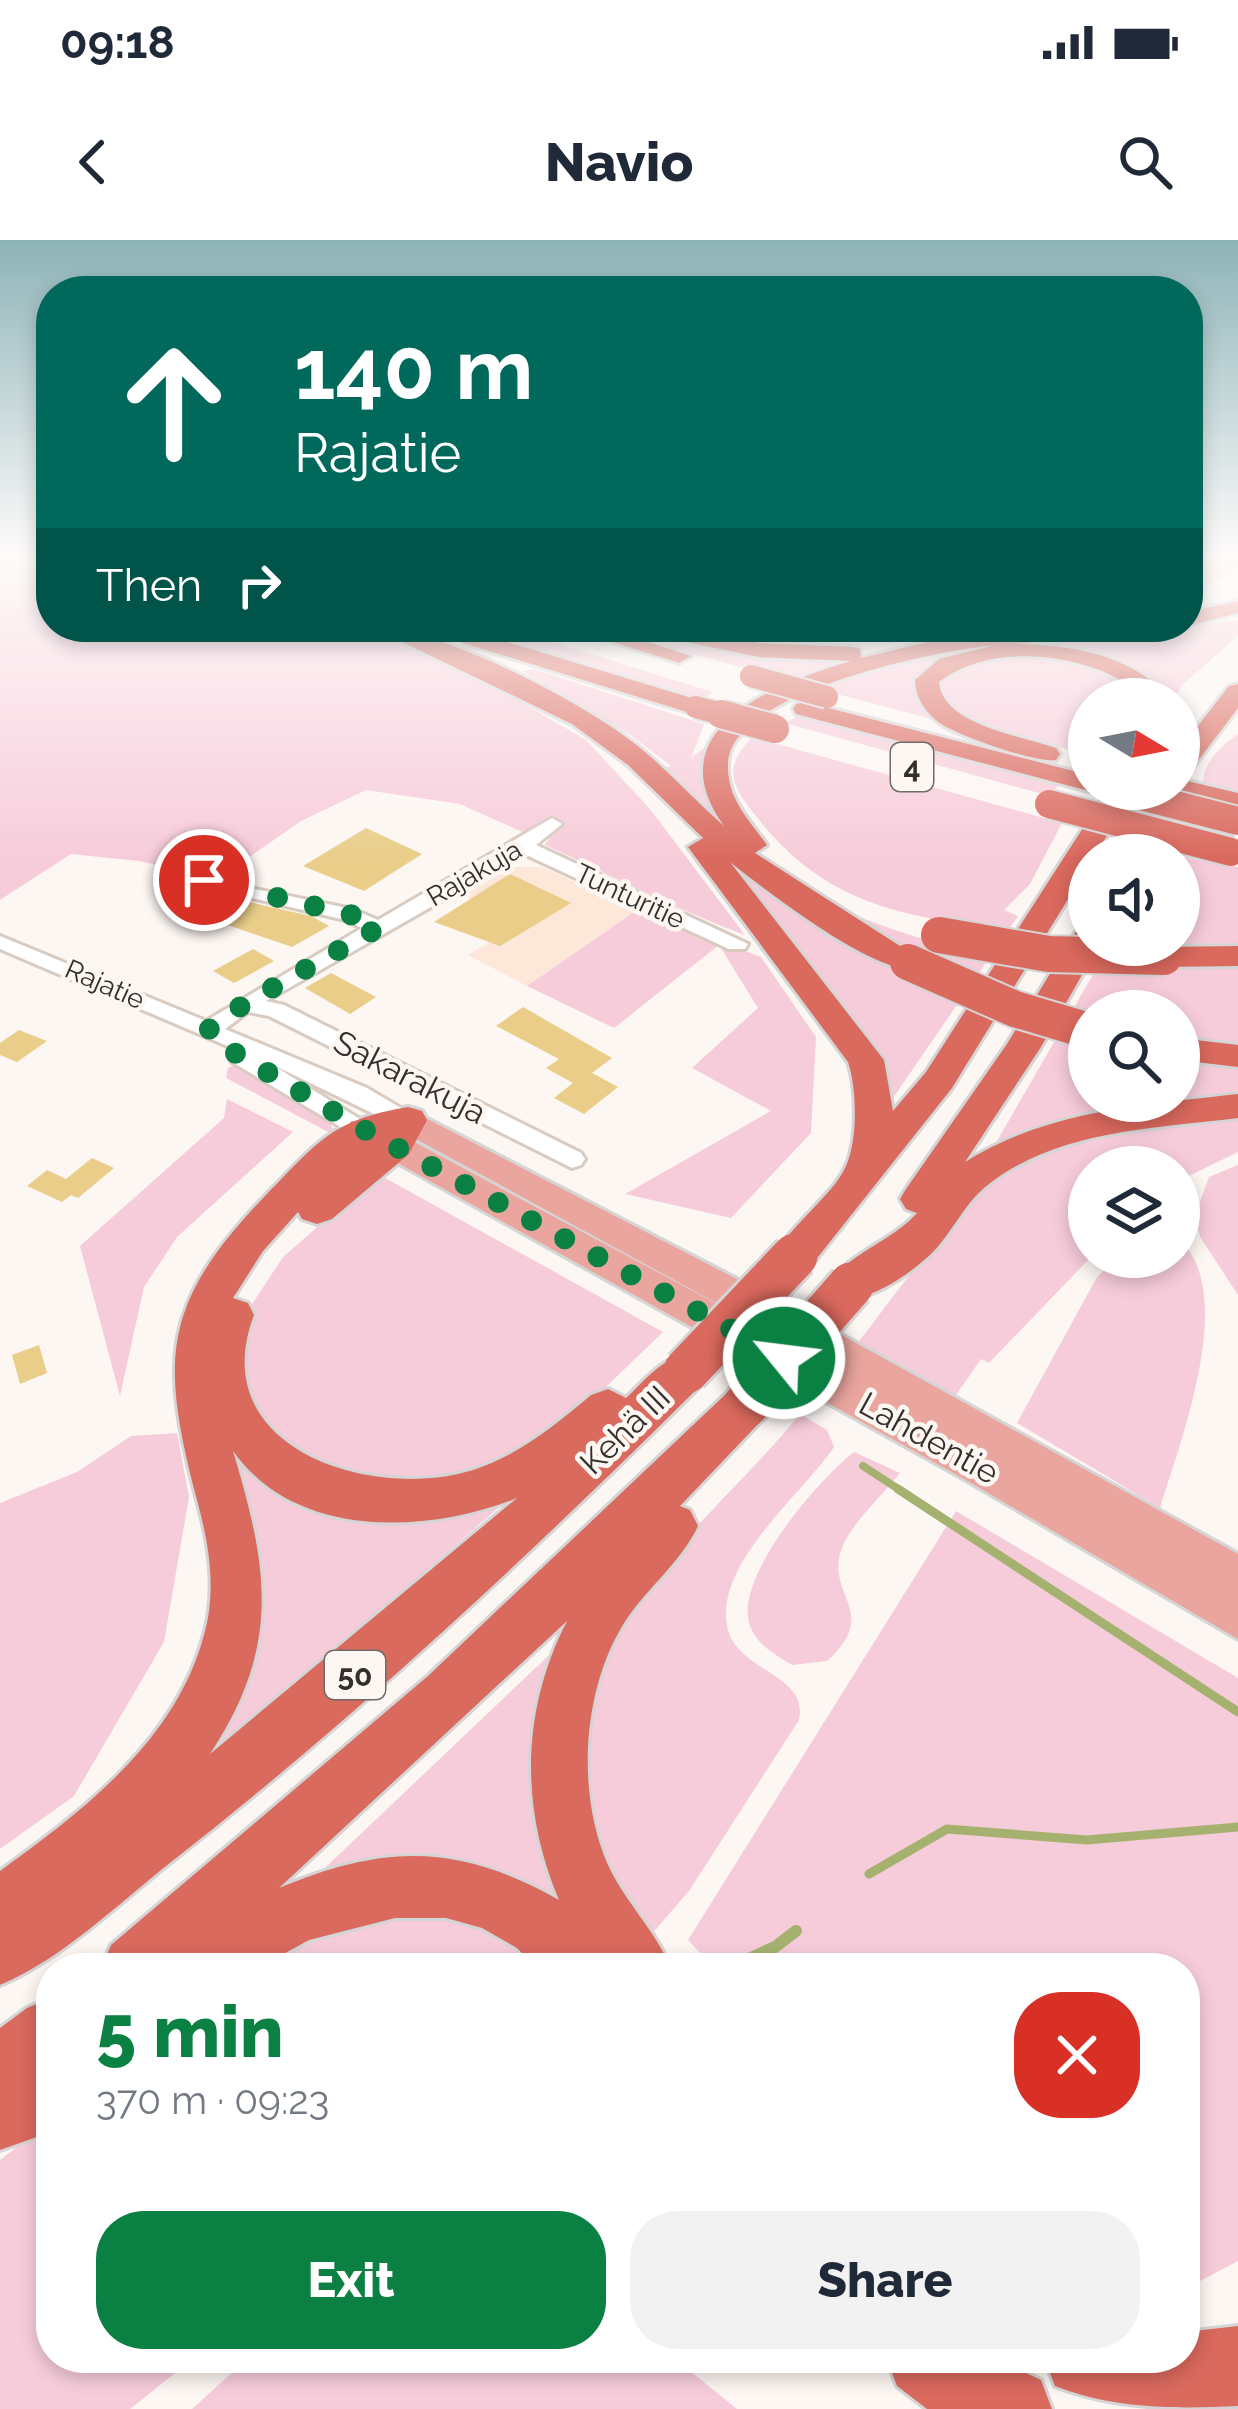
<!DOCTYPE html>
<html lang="en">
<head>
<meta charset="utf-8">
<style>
  body { margin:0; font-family:Raleway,sans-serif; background:#f2f2f3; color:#1f2937; height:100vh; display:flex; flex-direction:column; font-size:45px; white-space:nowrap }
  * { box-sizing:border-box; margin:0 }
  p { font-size:39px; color:#747a83 }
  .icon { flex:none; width:66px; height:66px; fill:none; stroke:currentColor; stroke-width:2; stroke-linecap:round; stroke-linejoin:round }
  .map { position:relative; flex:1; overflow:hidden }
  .details { position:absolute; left:36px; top:1713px; width:1164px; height:420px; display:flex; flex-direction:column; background:#fff; border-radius:48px; box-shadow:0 6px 18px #0003 }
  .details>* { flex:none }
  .top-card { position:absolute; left:36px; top:36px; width:1167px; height:366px; border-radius:48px; box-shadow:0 6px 18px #0003; background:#00695c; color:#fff; overflow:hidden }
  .needle { width:78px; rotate:100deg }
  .buttons { position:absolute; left:1068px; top:438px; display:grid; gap:24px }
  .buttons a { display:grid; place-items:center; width:132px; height:132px; border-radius:50%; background:#fff; box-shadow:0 6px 18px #0003; font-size:60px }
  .pin { position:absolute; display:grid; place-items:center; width:102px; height:102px; color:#fff; margin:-51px; border:6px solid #fff; border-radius:50%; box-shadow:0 3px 12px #0007 }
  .me { position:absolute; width:132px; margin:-66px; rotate:299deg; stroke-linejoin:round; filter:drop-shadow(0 0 9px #0008) }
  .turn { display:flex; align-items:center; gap:42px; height:252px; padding:0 60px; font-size:54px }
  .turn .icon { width:156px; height:156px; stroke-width:2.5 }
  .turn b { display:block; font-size:84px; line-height:102px }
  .then { display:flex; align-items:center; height:114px; padding:0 60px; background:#0003; gap:24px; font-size:45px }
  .round { display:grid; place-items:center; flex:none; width:126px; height:126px; border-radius:48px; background:#f2f2f3 }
  .head { display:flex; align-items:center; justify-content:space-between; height:204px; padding:0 60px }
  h1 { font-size:72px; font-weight:800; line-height:90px; color:#0b8043 }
  .cta { display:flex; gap:24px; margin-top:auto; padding:24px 60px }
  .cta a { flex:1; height:138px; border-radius:48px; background:#0b8043; color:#fff; font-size:48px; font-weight:800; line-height:138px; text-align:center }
  .cta a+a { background:#f2f2f3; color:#1f2937 }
  .status { display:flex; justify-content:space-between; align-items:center; height:84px; padding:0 60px; background:#fff; direction:ltr }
  .status svg { height:33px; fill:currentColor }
  header { display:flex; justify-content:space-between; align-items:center; height:156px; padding:0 60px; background:#fff; font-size:54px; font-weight:800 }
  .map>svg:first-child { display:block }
</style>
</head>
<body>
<div class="status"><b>09:18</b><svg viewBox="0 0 49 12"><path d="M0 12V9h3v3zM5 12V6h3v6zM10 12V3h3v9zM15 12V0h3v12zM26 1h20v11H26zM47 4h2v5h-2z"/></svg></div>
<header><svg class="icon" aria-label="back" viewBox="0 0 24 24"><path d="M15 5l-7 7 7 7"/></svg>Navio<svg class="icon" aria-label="search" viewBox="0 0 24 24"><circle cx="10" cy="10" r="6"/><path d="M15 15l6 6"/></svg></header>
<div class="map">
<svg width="1238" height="2169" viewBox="0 0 1238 2169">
  <rect width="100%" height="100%" fill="#fdf7f3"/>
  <path fill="#fce7d8" d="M511,627H542L637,670L527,746L468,715L519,684L464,655Z"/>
  <g fill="#f7ccda">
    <path d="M0,317H51V387H361L495,447L586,500L650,569L745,695C676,670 612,635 545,605L555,589L538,585L527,594L460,564L366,550L301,581L219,638L139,621L71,614L0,660Z"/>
    <path d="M1238,380V396L1182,445L1174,459H1165L1120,427L988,408L942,418L914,440L915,454L935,480L807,446L863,426L1005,400Z"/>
    <path d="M463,387H503L713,452L702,460Z"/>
    <path d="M597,387C683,387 764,422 851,419L785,440Z"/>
    <path d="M678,387H979L876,400L852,394L797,401L813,403C767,410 722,396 678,387Z"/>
    <path d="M1014,414C1057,417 1120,420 1148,459H1089V515L971,483L942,464L938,439L948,429Z"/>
    <path d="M534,429L704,484L691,518L710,503C666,625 891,693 974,713L989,688C889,674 820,658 756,576C730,544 723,528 752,497L1062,583L1030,644L1004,670L1018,676L893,858L871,807L719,613L809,676L946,750L955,737L787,643L658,529L671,526L629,494L522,431Z"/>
    <path d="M800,475L1059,544L1050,556L785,483Z"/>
    <path d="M1238,494V550L1203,542C1204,521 1222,505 1238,494Z"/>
    <path d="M1179,616L1238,627V706L1149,709L1238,722V807L1179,800V771H1089V861H1179V819L1238,826V858L1115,872L997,901L1110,705H1179Z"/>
    <path d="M637,670L761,717L816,797L811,893L731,978L625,954L771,871L692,828L758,768L719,705L614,788L527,746Z"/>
    <path d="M237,823L327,874L333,890L330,893L226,838L228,828Z"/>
    <path d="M227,859L293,892L177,997L144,1047L120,1156L80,1006L224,878Z"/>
    <path d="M1238,879V912L1179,941V927H1089L1091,1017L989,1123L981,1119L954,1158L856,1105C898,1052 971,944 1030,917C1094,887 1170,887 1238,879Z"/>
    <path d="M1238,925V1055L1200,997L1195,976L1209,937Z"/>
    <path d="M378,934L663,1092L558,1193L477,1236L372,1244L294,1214L268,1188L253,1164L243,1122L252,1064L283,1017Z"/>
    <path d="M1179,999C1238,1053 1181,1199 1160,1268L1017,1183L1097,1037L1118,1017H1179Z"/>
    <path d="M800,1174L827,1190L834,1207C803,1254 711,1326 728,1390C740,1432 809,1435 799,1480L689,1651L649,1697C578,1601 558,1483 624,1378C672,1302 744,1243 800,1174Z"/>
    <path d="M213,1178L265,1234L512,1256L343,1403L199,1519L214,1476Z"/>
    <path d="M177,1193L189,1257L164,1402L74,1556L0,1609V1263L77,1232L131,1196Z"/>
    <path d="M854,1212L900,1233C883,1255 852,1282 842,1308C824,1356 882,1371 827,1421L792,1425C772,1413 752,1402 748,1378C741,1330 818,1240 854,1212Z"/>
    <path d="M956,1271L1238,1438V2021L1185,2049V1728H714L688,1700Z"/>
    <path d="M565,1400L585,1686L308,1644Z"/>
    <path d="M378,1675L461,1679L506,1700L547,1728H252L285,1707Z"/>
    <path d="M51,1880V2118H194L130,2169H0V1920Z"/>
    <path d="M248,2118H674L737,2169H192Z"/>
  </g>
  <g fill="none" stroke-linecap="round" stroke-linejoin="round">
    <path stroke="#a5b26f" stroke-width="8" d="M863,1226L903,1252"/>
    <g stroke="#a5b26f" stroke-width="9">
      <path d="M898,1249L1238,1472"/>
      <path d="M869,1634L947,1589L1087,1600L1238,1587"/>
    </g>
    <path stroke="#a5b26f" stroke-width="12" d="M731,1727L775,1707L796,1691"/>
  </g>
  <g fill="#e9cd89">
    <path d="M1188,317H1238V330L1188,354Z"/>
    <path d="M366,588L422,614L364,651L303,626Z"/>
    <path d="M510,634L571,663L500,706L434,682Z"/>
    <path d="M218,655L311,676L329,686L292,707L196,674Z"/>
    <path d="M253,709L274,721L234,743L213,731Z"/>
    <path d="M331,733L376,757L350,774L305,748Z"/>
    <path d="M523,767L612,818L592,833L618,847L584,874L554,858L573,843L546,828L559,819L496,786Z"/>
    <path d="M19,790L47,801L17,822L0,815V803Z"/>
    <path d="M92,918L114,928L78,958L71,955L62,962L27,946L47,930L66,939Z"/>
    <path d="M39,1105L47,1133L20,1144L12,1115Z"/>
  </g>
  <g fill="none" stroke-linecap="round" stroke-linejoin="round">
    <defs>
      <path id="minor" d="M552,578L562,584L536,605L748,704L745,709H729L524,614L266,761L284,765L581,913L585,919L581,925L572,928L269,776L248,772L225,789L367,848L421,880L408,888L399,886L271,824L376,889L372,895H354L232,822L229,817L237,810L0,709V696L206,781L362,688L345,680L197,645V637L352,669L378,680Z"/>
      <path id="major" d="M408,869L791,1067L1238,1314V1399L966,1240L351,897L346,889L351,881H375L777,1096L396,888L391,880L396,872Z"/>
      <g id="highway">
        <path d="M1238,361V373L1188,386V372Z"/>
        <path d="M371,387C439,387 579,460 634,503C666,528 693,559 724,586C654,489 774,444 851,421L759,417L648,394L637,387H680L759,403L852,407L860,409L861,418L966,393L1130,387L1119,394L1012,404C1068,405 1132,413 1169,459C1136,459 1132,443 1102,431C1052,411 983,408 939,442C942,485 1022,496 1056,508L1060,514L1056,520C1038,524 952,494 937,481C923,469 916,458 915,440L939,419L996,405C939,410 729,452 728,524C727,559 748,578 767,605L755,613L925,722L920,729C879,739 764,649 730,622L884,820L893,871L926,832L1108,549H1136L1095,615H1089V625L952,848L810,1027L795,1032L780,1027L774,1016C790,986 834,954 846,926C858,900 857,848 848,822L688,607L703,598L628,525L572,484Z"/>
        <path d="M567,387H602L691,416L679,423Z"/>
        <path d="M471,391L705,462L708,467L696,474L687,472L463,403V393Z"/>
        <path d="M1238,444V468L1188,534L1179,536V510L1229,446Z"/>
        <path d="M805,462L1089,535V549H1098L1089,551L796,474L793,469L796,464Z"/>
        <path d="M1179,539L1238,553V569L1177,555L1147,615H1117L1152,549H1179Z"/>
        <path d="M1089,685V705H1099L1041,807L965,922C1048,870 1143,865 1238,854V878C1151,889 1054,890 984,948C963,966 951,994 932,1013C910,1034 865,1066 836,1057L829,1045C846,1014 893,1001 917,973L906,969L900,959L906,949L1007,804L1078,688Z"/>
        <path d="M1238,706V726L1164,727L1148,717L1164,707Z"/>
        <path d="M1179,798L1238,805V827L1179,820Z"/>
        <path d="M408,867L422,871L427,880L409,914L332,979L317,984L302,979L298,972L263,1011L233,1058L248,1063L254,1075C205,1204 359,1256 458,1234C509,1223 552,1188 591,1155L608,1149L626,1158C649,1137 669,1107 702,1118L709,1131L702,1144C533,1312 359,1475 171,1622C118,1664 62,1719 0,1745V1631C84,1570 176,1500 204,1395C217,1350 209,1304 197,1260C160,1119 161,1064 266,955C318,902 331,880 408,867ZM233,1211C297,1301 428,1293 517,1258L210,1514C282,1405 268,1328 233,1211Z"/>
        <path d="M745,1146L762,1152L769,1166L762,1180L680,1266L690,1270L698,1286C680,1325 641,1352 620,1390C582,1456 577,1555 608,1625C625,1662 655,1690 671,1728H536L517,1708L482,1688L446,1678H395L309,1700L258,1728H101L111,1705L428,1436L728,1152ZM567,1381C521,1471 520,1568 559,1660C458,1603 385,1604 279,1648Z"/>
        <path d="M51,1758V1892L0,1910V1788L27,1768Z"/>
        <path d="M1238,2086V2166C1175,2169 1114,2169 1055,2146L1044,2118H1185V2092Z"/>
        <path d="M886,2118H994L1041,2140L1052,2169H927L897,2146Z"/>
      </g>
    </defs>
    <use href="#minor" stroke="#d8cbc1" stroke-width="6"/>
    <use href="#major" stroke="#d6d5d5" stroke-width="6"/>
    <use href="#highway" stroke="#d6d5d5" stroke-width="6"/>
    <use href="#minor" fill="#fff" fill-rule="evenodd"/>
    <use href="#major" fill="#e9a59e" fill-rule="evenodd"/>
    <use href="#highway" fill="#da695e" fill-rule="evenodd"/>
    <defs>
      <g id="highway-bridge-far3">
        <path d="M751,436L827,457"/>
        <path d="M696,467L732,477"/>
      </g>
      <g id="highway-bridge-far2">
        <path d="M721,474L775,489"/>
        <path d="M1125,552L1238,581"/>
        <path d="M1049,564L1231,612"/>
      </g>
      <g id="highway-bridge-far1">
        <path d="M939,695L1049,714L1164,717"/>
        <path d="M908,722L1015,769L1089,791"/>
      </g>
      <g id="highway-bridge">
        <path d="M686,1131L795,1016"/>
        <path d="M745,1166L851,1045"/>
      </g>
    </defs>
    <use href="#highway-bridge-far3" stroke="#d6d5d5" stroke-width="26" stroke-linecap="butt"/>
    <use href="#highway-bridge-far2" stroke="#d6d5d5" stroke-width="32" stroke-linecap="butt"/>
    <use href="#highway-bridge-far1" stroke="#d6d5d5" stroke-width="40" stroke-linecap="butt"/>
    <use href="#highway-bridge" stroke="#d6d5d5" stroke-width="51" stroke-linecap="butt"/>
    <use href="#highway-bridge-far3" stroke="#da695e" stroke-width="22"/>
    <use href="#highway-bridge-far2" stroke="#da695e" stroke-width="28"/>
    <use href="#highway-bridge-far1" stroke="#da695e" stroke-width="36"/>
    <use href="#highway-bridge" stroke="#da695e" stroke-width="45"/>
  </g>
  <linearGradient id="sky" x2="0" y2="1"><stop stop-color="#8db3b8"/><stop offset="0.51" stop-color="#fefbfa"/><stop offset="1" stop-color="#fefbfa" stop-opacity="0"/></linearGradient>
  <rect width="1238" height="620" fill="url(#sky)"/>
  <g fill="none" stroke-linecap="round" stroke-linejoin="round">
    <path stroke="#0b8043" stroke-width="21" stroke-dasharray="0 37.8" d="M204,640L352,675L378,688L244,764L208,790L225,807L363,889L784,1118"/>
  </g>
  <g text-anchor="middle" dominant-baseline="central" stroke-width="9" stroke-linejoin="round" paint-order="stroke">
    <g font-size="27" fill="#342f2b" stroke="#fdf7f3">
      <text transform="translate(474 633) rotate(-30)">Rajakuja</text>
      <text transform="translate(630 656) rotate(25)">Tunturitie</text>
      <text transform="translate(105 744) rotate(24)">Rajatie</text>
    </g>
    <g fill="#fdf7f3" stroke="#706b67" stroke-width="3">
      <rect x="891" y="503" width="42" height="48" rx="9"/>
      <rect x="325" y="1411" width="60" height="48" rx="9"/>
    </g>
    <g font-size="30" font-weight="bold" fill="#342f2b">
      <text x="912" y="527">4</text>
      <text x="355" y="1435">50</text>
    </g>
    <g font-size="33" fill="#342f2b" stroke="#fdf7f3">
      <text transform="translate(410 837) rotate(27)">Sakarakuja</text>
      <text transform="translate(625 1190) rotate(-44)">Kehä III</text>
      <text transform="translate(929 1198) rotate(29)">Lahdentie</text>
    </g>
  </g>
</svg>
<div class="buttons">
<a><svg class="needle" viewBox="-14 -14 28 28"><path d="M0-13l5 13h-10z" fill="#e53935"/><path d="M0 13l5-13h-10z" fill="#747a83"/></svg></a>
<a><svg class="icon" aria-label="sound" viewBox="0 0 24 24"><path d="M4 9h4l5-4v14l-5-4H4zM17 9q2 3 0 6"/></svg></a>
<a><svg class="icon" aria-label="search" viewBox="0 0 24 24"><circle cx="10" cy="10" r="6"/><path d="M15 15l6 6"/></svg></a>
<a><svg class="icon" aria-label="layers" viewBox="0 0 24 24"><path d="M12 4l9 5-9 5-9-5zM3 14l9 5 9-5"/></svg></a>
</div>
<div class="pin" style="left:204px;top:640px;background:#d93025"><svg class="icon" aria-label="arrive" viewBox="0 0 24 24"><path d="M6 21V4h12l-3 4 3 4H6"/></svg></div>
<svg class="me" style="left:784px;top:1118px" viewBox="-20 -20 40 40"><circle r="17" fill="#0b8043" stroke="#fff" stroke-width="3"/><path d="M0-11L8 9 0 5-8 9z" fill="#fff"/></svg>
<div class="top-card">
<div class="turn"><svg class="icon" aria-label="ahead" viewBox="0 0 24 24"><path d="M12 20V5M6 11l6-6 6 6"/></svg><div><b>140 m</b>Rajatie</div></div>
<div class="then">Then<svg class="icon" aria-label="right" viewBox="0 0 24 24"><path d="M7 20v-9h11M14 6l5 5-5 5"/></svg></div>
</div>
<section class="details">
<div class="head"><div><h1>5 min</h1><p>370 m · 09:23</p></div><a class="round" style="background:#d93025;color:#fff"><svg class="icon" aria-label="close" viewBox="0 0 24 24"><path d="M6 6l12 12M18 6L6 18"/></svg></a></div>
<div class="cta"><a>Exit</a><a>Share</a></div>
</section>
</div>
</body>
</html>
